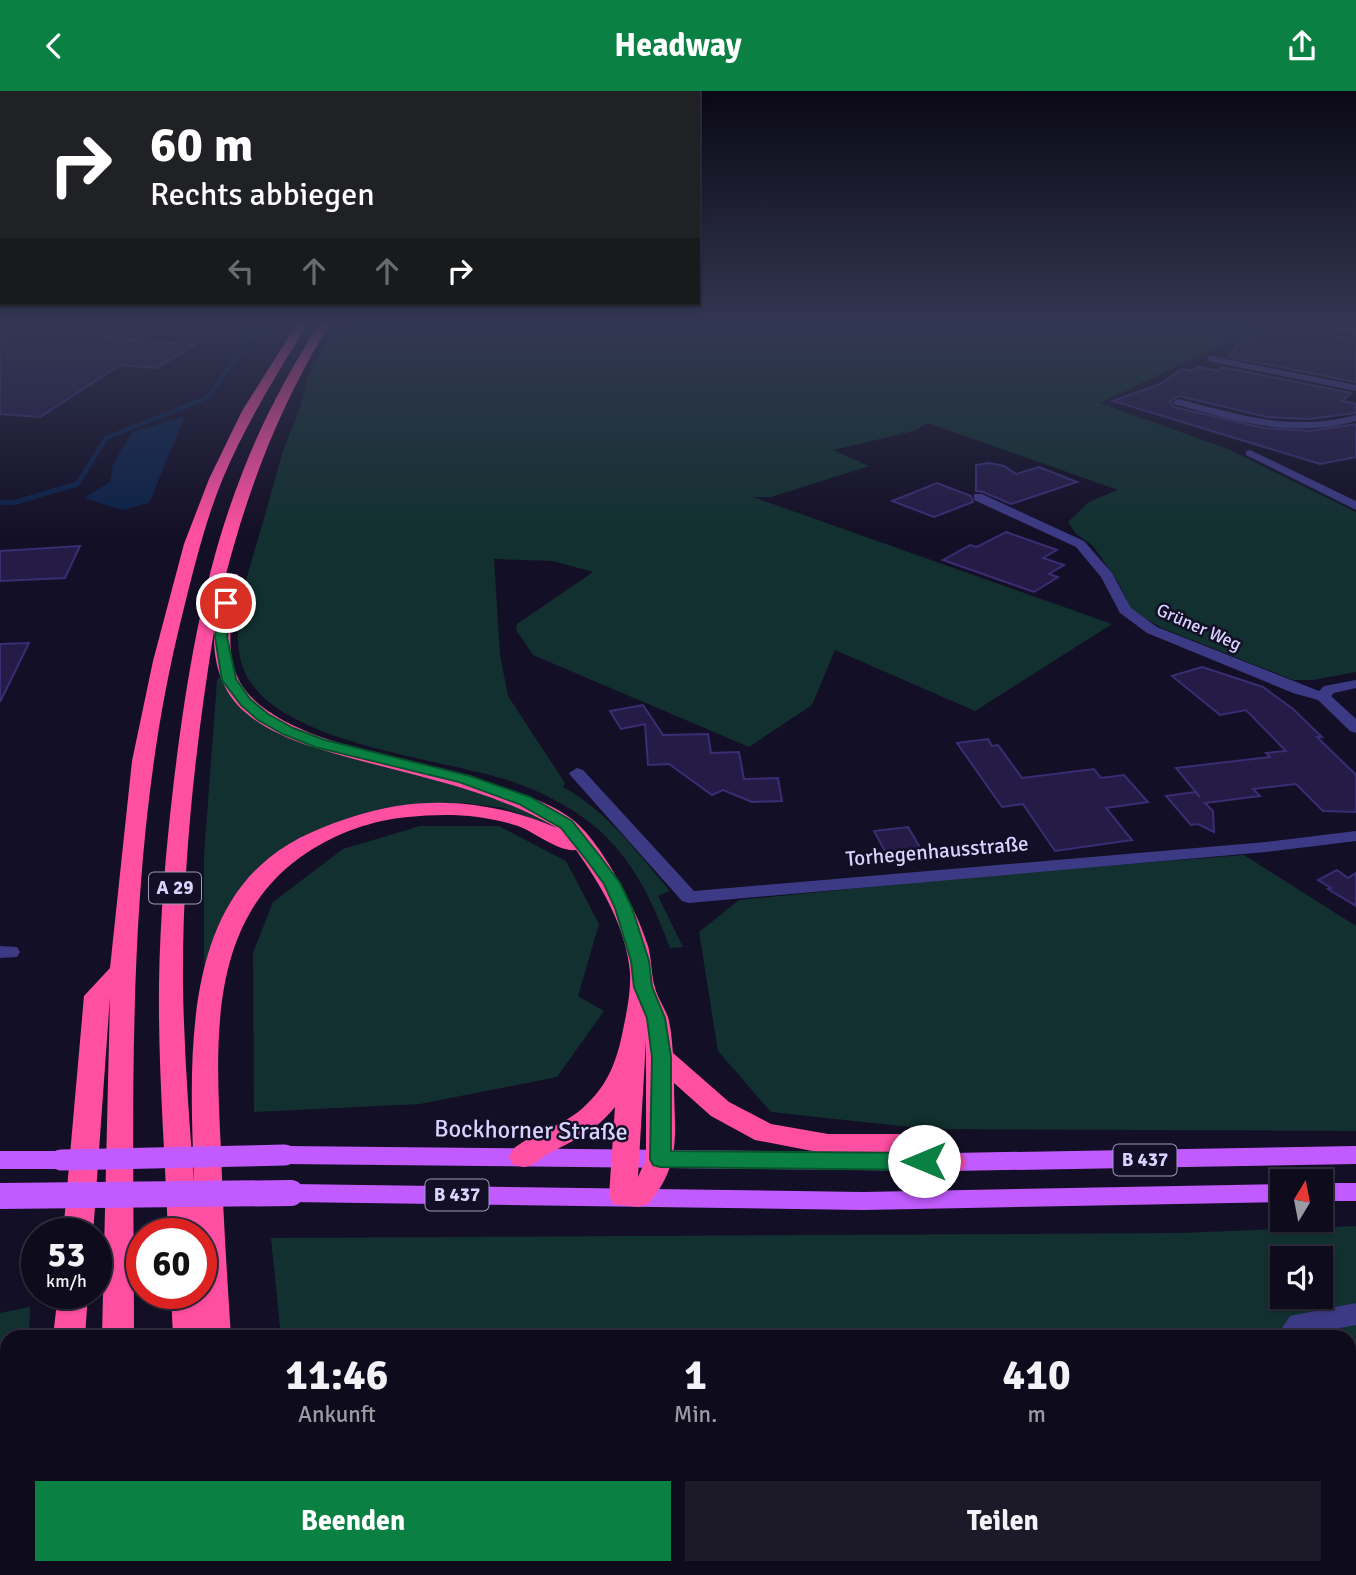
<!DOCTYPE html>
<html lang="de">
<head>
<meta charset="utf-8">
<style>
  body { margin:0; font-family:Signika,sans-serif; background:#1c1929; color:#f1f3f6; height:100vh; display:flex; flex-direction:column; font-size:26px; white-space:nowrap }
  * { box-sizing:border-box; margin:0 }
  p { font-size:23px; color:#9b9ba3 }
  .icon { flex:none; width:38px; height:38px; fill:none; stroke:currentColor; stroke-width:2; stroke-linecap:round; stroke-linejoin:round }
  .map { position:relative; flex:1; overflow:hidden }
  .details { position:absolute; left:0px; top:1239px; width:1356px; height:245px; display:flex; flex-direction:column; background:#0e0b1c; border-radius:21px 21px 0 0; box-shadow:0 2px 5px #0004,0 0 0 2px #2e2b3b }
  .details>* { flex:none }
  .hud { position:absolute; left:0px; top:0px; width:700px; height:214px; box-shadow:0 2px 5px #0004,0 0 0 2px #2e2b3b; background:#202124; color:#fff; overflow:hidden }
  .needle { width:46px; rotate:10deg }
  .buttons { position:absolute; left:1270px; top:1078px; display:grid; gap:14px }
  .buttons a { display:grid; place-items:center; width:63px; height:63px; border-radius:0px; background:#0e0b1c; box-shadow:0 2px 5px #0004,0 0 0 2px #2e2b3b; font-size:35px }
  .speed { position:absolute; left:21px; top:1127px; display:flex; gap:14px; font-size:35px; font-weight:700; text-align:center }
  .speed>* { display:grid; place-content:center; width:91px; height:91px; border-radius:50%; background:#0e0b1c; box-shadow:0 2px 5px #0004,0 0 0 2px #2e2b3b; line-height:1 }
  .speed small { font-size:18px; font-weight:400 }
  .speed .limit { border:10px solid #d22; background:#fff; color:#111 }
  .pin { position:absolute; display:grid; place-items:center; width:60px; height:60px; color:#fff; margin:-30px; border:4px solid #fff; border-radius:50%; box-shadow:0 2px 7px #0007 }
  .me { position:absolute; width:77px; margin:-38px; rotate:270deg; stroke-linejoin:round; filter:drop-shadow(0 0 5px #0008) }
  .turn { display:flex; align-items:center; gap:24px; height:147px; padding:0 35px; font-size:32px }
  .turn .icon { width:91px; height:91px; stroke-width:2.5 }
  .turn b { display:block; font-size:49px; line-height:60px }
  .lanes { display:flex; align-items:center; height:66px; padding:0 35px; background:#0003; justify-content:center; gap:35px; direction:ltr }
  .lanes .off { opacity:.35 }
  .eta { display:flex; justify-content:space-evenly; align-items:center; height:119px; text-align:center }
  .eta b { font-size:42px; font-weight:700; line-height:49px }
  .primary-button { display:flex; gap:14px; margin-top:auto; padding:14px 35px }
  .primary-button a { flex:1; height:80px; border-radius:0px; background:#0b8043; color:#fff; font-size:28px; font-weight:700; line-height:80px; text-align:center }
  .primary-button a+a { background:#1c1929; color:#f1f3f6 }
  header { display:flex; justify-content:space-between; align-items:center; height:91px; padding:0 35px; background:#0b8043; color:#fff; font-size:32px; font-weight:700 }
  .map>svg:first-child { display:block }
</style>
</head>
<body>
<header><svg class="icon" aria-label="back" viewBox="0 0 24 24"><path d="M15 5l-7 7 7 7"/></svg>Headway<svg class="icon" aria-label="share" viewBox="0 0 24 24"><path d="M12 15V3M7 8l5-5 5 5M5 13v7h14v-7"/></svg></header>
<div class="map">
<svg width="1356" height="1484" viewBox="0 0 1356 1484">
  <rect width="100%" height="100%" fill="#130f26"/>
  <g fill="#12302f" fill-rule="evenodd">
    <path d="M339,234H1264L1100,312L1228,358L1356,421V581L1313,589H1293L1162,537L1132,520L1118,491L1093,455L1075,442L1068,431L1089,411L1118,399L928,332L914,340L833,359L869,375L771,406H753L1112,533L975,620L835,559L812,614L749,656L533,564L516,539L517,533L593,481L553,470L494,468L500,564L508,605L565,692L563,696C608,721 637,761 670,800L658,805L683,856L670,857C652,809 633,767 592,733C569,715 540,700 513,691C443,666 256,653 240,566C232,526 249,480 260,441C268,414 275,387 283,360C289,343 297,327 302,310C305,302 305,292 309,284C316,267 329,251 339,234Z"/>
    <path d="M221,585L251,623L464,693L551,730L547,733L503,717L466,712H436L405,714L298,750L204,874V765L217,589Z"/>
    <path d="M420,735H499L566,770L599,833L578,905L604,920L557,986L420,1013L254,1021L253,862L273,811L343,758Z"/>
    <path d="M1244,764L1356,835V1040L928,1038L771,1021L718,960L699,841L739,809L989,784Z"/>
    <path d="M1356,1135V1479L1349,1460V1246H281L271,1147L1180,1142ZM1283,1167H1321V1206H1283Z"/>
    <path d="M30,1216L29,1246H7V1400L0,1412V1222Z"/>
    <path d="M305,1477H605L603,1484H306Z"/>
  </g>
  <path fill="#0c2248" d="M185,325L149,412L122,419L84,407L110,391L113,373L132,341Z"/>
  <g fill="none" stroke-linecap="round" stroke-linejoin="round">
    <path stroke="#0c2248" stroke-width="4.5" d="M85,381L106,347L207,307L260,234"/>
    <path stroke="#0c2248" stroke-width="5" d="M0,412L16,411L77,393L86,379"/>
  </g>
  <g fill="#241b47" stroke="#3b2d73" stroke-width="2">
    <path d="M0,234H129L106,247L195,254L156,277L120,274L40,326L0,323Z"/>
    <path d="M1281,234H1316L1336,242L1332,244L1356,249V291L1229,266L1239,252Z"/>
    <path d="M1198,276L1219,280L1222,276L1351,302L1342,310L1356,313V322L1309,328L1267,326L1179,305L1170,310L1173,316L1264,337L1310,340L1356,333V366L1320,373L1113,310L1160,293L1182,278L1191,280Z"/>
    <path d="M989,372L1004,375L1016,383L1039,376L1077,391L1011,413L983,401L976,400V374Z"/>
    <path d="M937,392L971,405L973,411L934,426L892,410Z"/>
    <path d="M1006,441L1057,459L1043,467L1064,474L1049,483L1058,486L1034,501L943,469L970,454L977,456Z"/>
    <path d="M80,455L65,487L0,490V460Z"/>
    <path d="M29,552L0,611V553Z"/>
    <path d="M1202,576L1263,596L1293,618L1322,646H1317L1356,684V721L1323,720L1296,693L1253,698L1260,705L1205,712L1213,720L1214,741L1198,733L1191,734L1166,705L1195,701L1200,706L1176,677L1270,666L1266,662L1286,660L1246,619L1220,624L1172,585Z"/>
    <path d="M643,614L663,644L708,643L711,662L739,661L744,688L778,687L782,710L752,711L723,699L712,704L669,673L648,674L645,633L621,638L610,620Z"/>
    <path d="M988,648L992,655L998,654L1022,687L1094,678L1101,687L1124,684L1148,711L1106,717L1132,749L1055,760L1023,713L1002,716L957,652Z"/>
    <path d="M908,736L922,760L887,764L874,740Z"/>
    <path d="M1337,779L1348,787L1356,782V815L1328,798L1331,797L1318,789Z"/>
  </g>
  <g fill="none" stroke-linecap="round" stroke-linejoin="round">
    <g fill="#3d3a85" fill-rule="evenodd">
      <path d="M1318,234H1335L1356,239V245Z"/>
      <path d="M1211,265L1356,294V300L1208,270V266Z"/>
      <path d="M1178,308C1242,324 1290,341 1356,324V330C1293,348 1235,330 1174,313L1173,311Z"/>
      <path d="M1250,359L1356,410V419L1246,364V360Z"/>
      <path d="M974,403H982L1084,450L1112,482L1131,517L1157,536L1319,600L1324,595L1356,589V597L1334,602L1331,605L1356,628V642L1350,640L1318,609L1293,602L1147,542L1120,522L1101,486L1076,456L974,409Z"/>
      <path d="M577,677L583,679L694,800L1266,751L1356,740V750L1266,761L689,812L682,810L571,685L569,682Z"/>
      <path d="M0,855L17,856L20,861L17,866L0,867Z"/>
      <path d="M1356,1212V1234L1307,1243L1304,1246H1276L1290,1225Z"/>
      <path d="M1313,1477H1343L1346,1484H1316Z"/>
    </g>
    <g fill="#c25bff" fill-rule="evenodd">
      <path d="M285,1055L952,1062L1356,1055V1073L952,1080L285,1073L277,1070L274,1064L277,1058Z"/>
      <path d="M0,1060H61L69,1063L73,1069L69,1075L61,1078H0Z"/>
      <rect x="1321" y="1092" width="35" height="18"/>
      <path d="M291,1093L863,1101L1283,1093V1111L863,1119L291,1111L283,1109L279,1102L283,1095Z"/>
    </g>
    <g fill="#ff4fa3" fill-rule="evenodd">
      <path d="M296,234H307C276,284 246,333 223,387C204,433 193,481 181,529C123,764 134,1006 134,1246H102L110,906L93,1143H63L84,905L110,877L132,670L153,570L184,453L209,388L242,320Z"/>
      <path d="M318,234H329C280,315 250,392 226,483H237L239,486C233,518 224,554 237,585C273,669 496,671 572,728C601,750 638,821 648,855C652,869 651,884 655,897C658,907 664,916 668,926C671,937 672,951 673,962L729,1011L771,1033L828,1043H916L962,1063L966,1071L962,1079L952,1082L912,1063H828L755,1049L711,1025L674,992C674,1041 683,1073 648,1113L638,1116L613,1113L609,1105L615,1016C596,1040 574,1049 548,1063C540,1067 533,1076 524,1076C522,1076 515,1074 513,1074L509,1066L513,1058C536,1040 565,1035 586,1014C609,992 617,969 623,939C627,920 631,900 630,881C626,836 601,794 576,759C558,761 535,741 518,735C482,723 445,722 408,726C373,729 337,742 308,761C206,827 216,953 221,1060C223,1122 227,1184 231,1246H173L171,1202H201V1143H168C165,1060 158,977 159,894C160,826 166,757 174,689C187,584 204,478 243,380C263,328 289,281 318,234ZM214,540C213,571 221,601 246,622C275,647 318,658 354,668C424,687 494,700 557,737C492,709 422,703 355,725C324,735 295,746 269,767C179,839 191,989 194,1092C189,1026 184,961 183,895C182,777 195,657 214,540ZM646,950V1068L638,1086Z"/>
      <path d="M58,1202H88L85,1246H53Z"/>
      <path d="M7,1459V1477H26L23,1484H0V1462Z"/>
      <path d="M110,1477H146L147,1484H111Z"/>
      <rect x="193" y="1477" width="36" height="7"/>
    </g>
    <path stroke="#c25bff" stroke-width="21" d="M61,1069L285,1064"/>
    <path stroke="#c25bff" stroke-width="26" d="M0,1105L291,1102"/>
  </g>
  <linearGradient id="sky" x2="0" y2="1"><stop stop-color="#0a0815"/><stop offset="0.53" stop-color="#333752"/><stop offset="1" stop-color="#333752" stop-opacity="0"/></linearGradient>
  <rect width="1356" height="442" fill="url(#sky)"/>
  <path fill="#0b8043" stroke="#07532c" stroke-width="2" d="M226,508L232,512L227,546L236,588L250,608L268,623L293,637L325,649L470,685L530,706L572,730L599,764L620,792L632,817L649,870L652,896L665,927L671,966V1060L924,1062L932,1065L935,1070L932,1076L924,1079L660,1076L653,1074L650,1068L652,966L647,927L634,896L631,870L615,817L604,793L588,771L561,737L519,713L459,691L315,656L283,643L258,629L241,614L222,589L215,546L219,512Z"/>
  <g text-anchor="middle" dominant-baseline="central" stroke-width="5" stroke-linejoin="round" paint-order="stroke">
    <g font-size="18" fill="#d9d4ff" stroke="#130f26">
      <text transform="translate(1199 536) rotate(24)">Grüner Weg</text>
    </g>
    <g fill="#130f26" stroke="#9e99be" stroke-width="2">
      <rect x="149" y="781.5" width="52" height="31" rx="5"/>
      <rect x="1113.5" y="1053.5" width="63" height="31" rx="5"/>
      <rect x="425.5" y="1088.5" width="63" height="31" rx="5"/>
    </g>
    <g font-size="19" font-weight="bold" fill="#d9d4ff">
      <text x="175" y="797">A 29</text>
      <text x="1145" y="1069">B 437</text>
      <text x="457" y="1104">B 437</text>
    </g>
    <g font-size="21" fill="#d9d4ff" stroke="#130f26">
      <text transform="translate(937 760) rotate(-5)">Torhegenhausstraße</text>
    </g>
    <g font-size="24" fill="#d9d4ff" stroke="#130f26">
      <text transform="translate(531 1039) rotate(1)">Bockhorner Straße</text>
    </g>
  </g>
</svg>
<div class="buttons">
<a><svg class="needle" viewBox="-14 -14 28 28"><path d="M0-13l5 13h-10z" fill="#e53935"/><path d="M0 13l5-13h-10z" fill="#9b9ba3"/></svg></a>
<a><svg class="icon" aria-label="sound" viewBox="0 0 24 24"><path d="M4 9h4l5-4v14l-5-4H4zM17 9q2 3 0 6"/></svg></a>
</div>
<div class="speed"><div>53<small>km/h</small></div><div class="limit">60</div></div>
<div class="pin" style="left:226px;top:512px;background:#d93025"><svg class="icon" aria-label="arrive" viewBox="0 0 24 24"><path d="M6 21V4h12l-3 4 3 4H6"/></svg></div>
<svg class="me" style="left:924px;top:1070px" viewBox="-20 -20 40 40"><circle r="19" fill="#fff"/><path d="M0-13L10 11 0 6-10 11z" fill="#0b8043"/></svg>
<div class="hud">
<div class="turn"><svg class="icon" aria-label="right" viewBox="0 0 24 24"><path d="M7 20v-9h11M14 6l5 5-5 5"/></svg><div><b>60 m</b>Rechts abbiegen</div></div>
<div class="lanes"><svg class="icon off" aria-label="left" viewBox="0 0 24 24"><path d="M17 20v-9H6M10 6l-5 5 5 5"/></svg><svg class="icon off" aria-label="ahead" viewBox="0 0 24 24"><path d="M12 20V5M6 11l6-6 6 6"/></svg><svg class="icon off" aria-label="ahead" viewBox="0 0 24 24"><path d="M12 20V5M6 11l6-6 6 6"/></svg><svg class="icon" aria-label="right" viewBox="0 0 24 24"><path d="M7 20v-9h11M14 6l5 5-5 5"/></svg></div>
</div>
<section class="details">
<div class="eta">
<div><b>11:46</b><p>Ankunft</p></div>
<div><b>1</b><p>Min.</p></div>
<div><b>410</b><p>m</p></div>
</div>
<div class="primary-button"><a>Beenden</a><a>Teilen</a></div>
</section>
</div>
</body>
</html>
